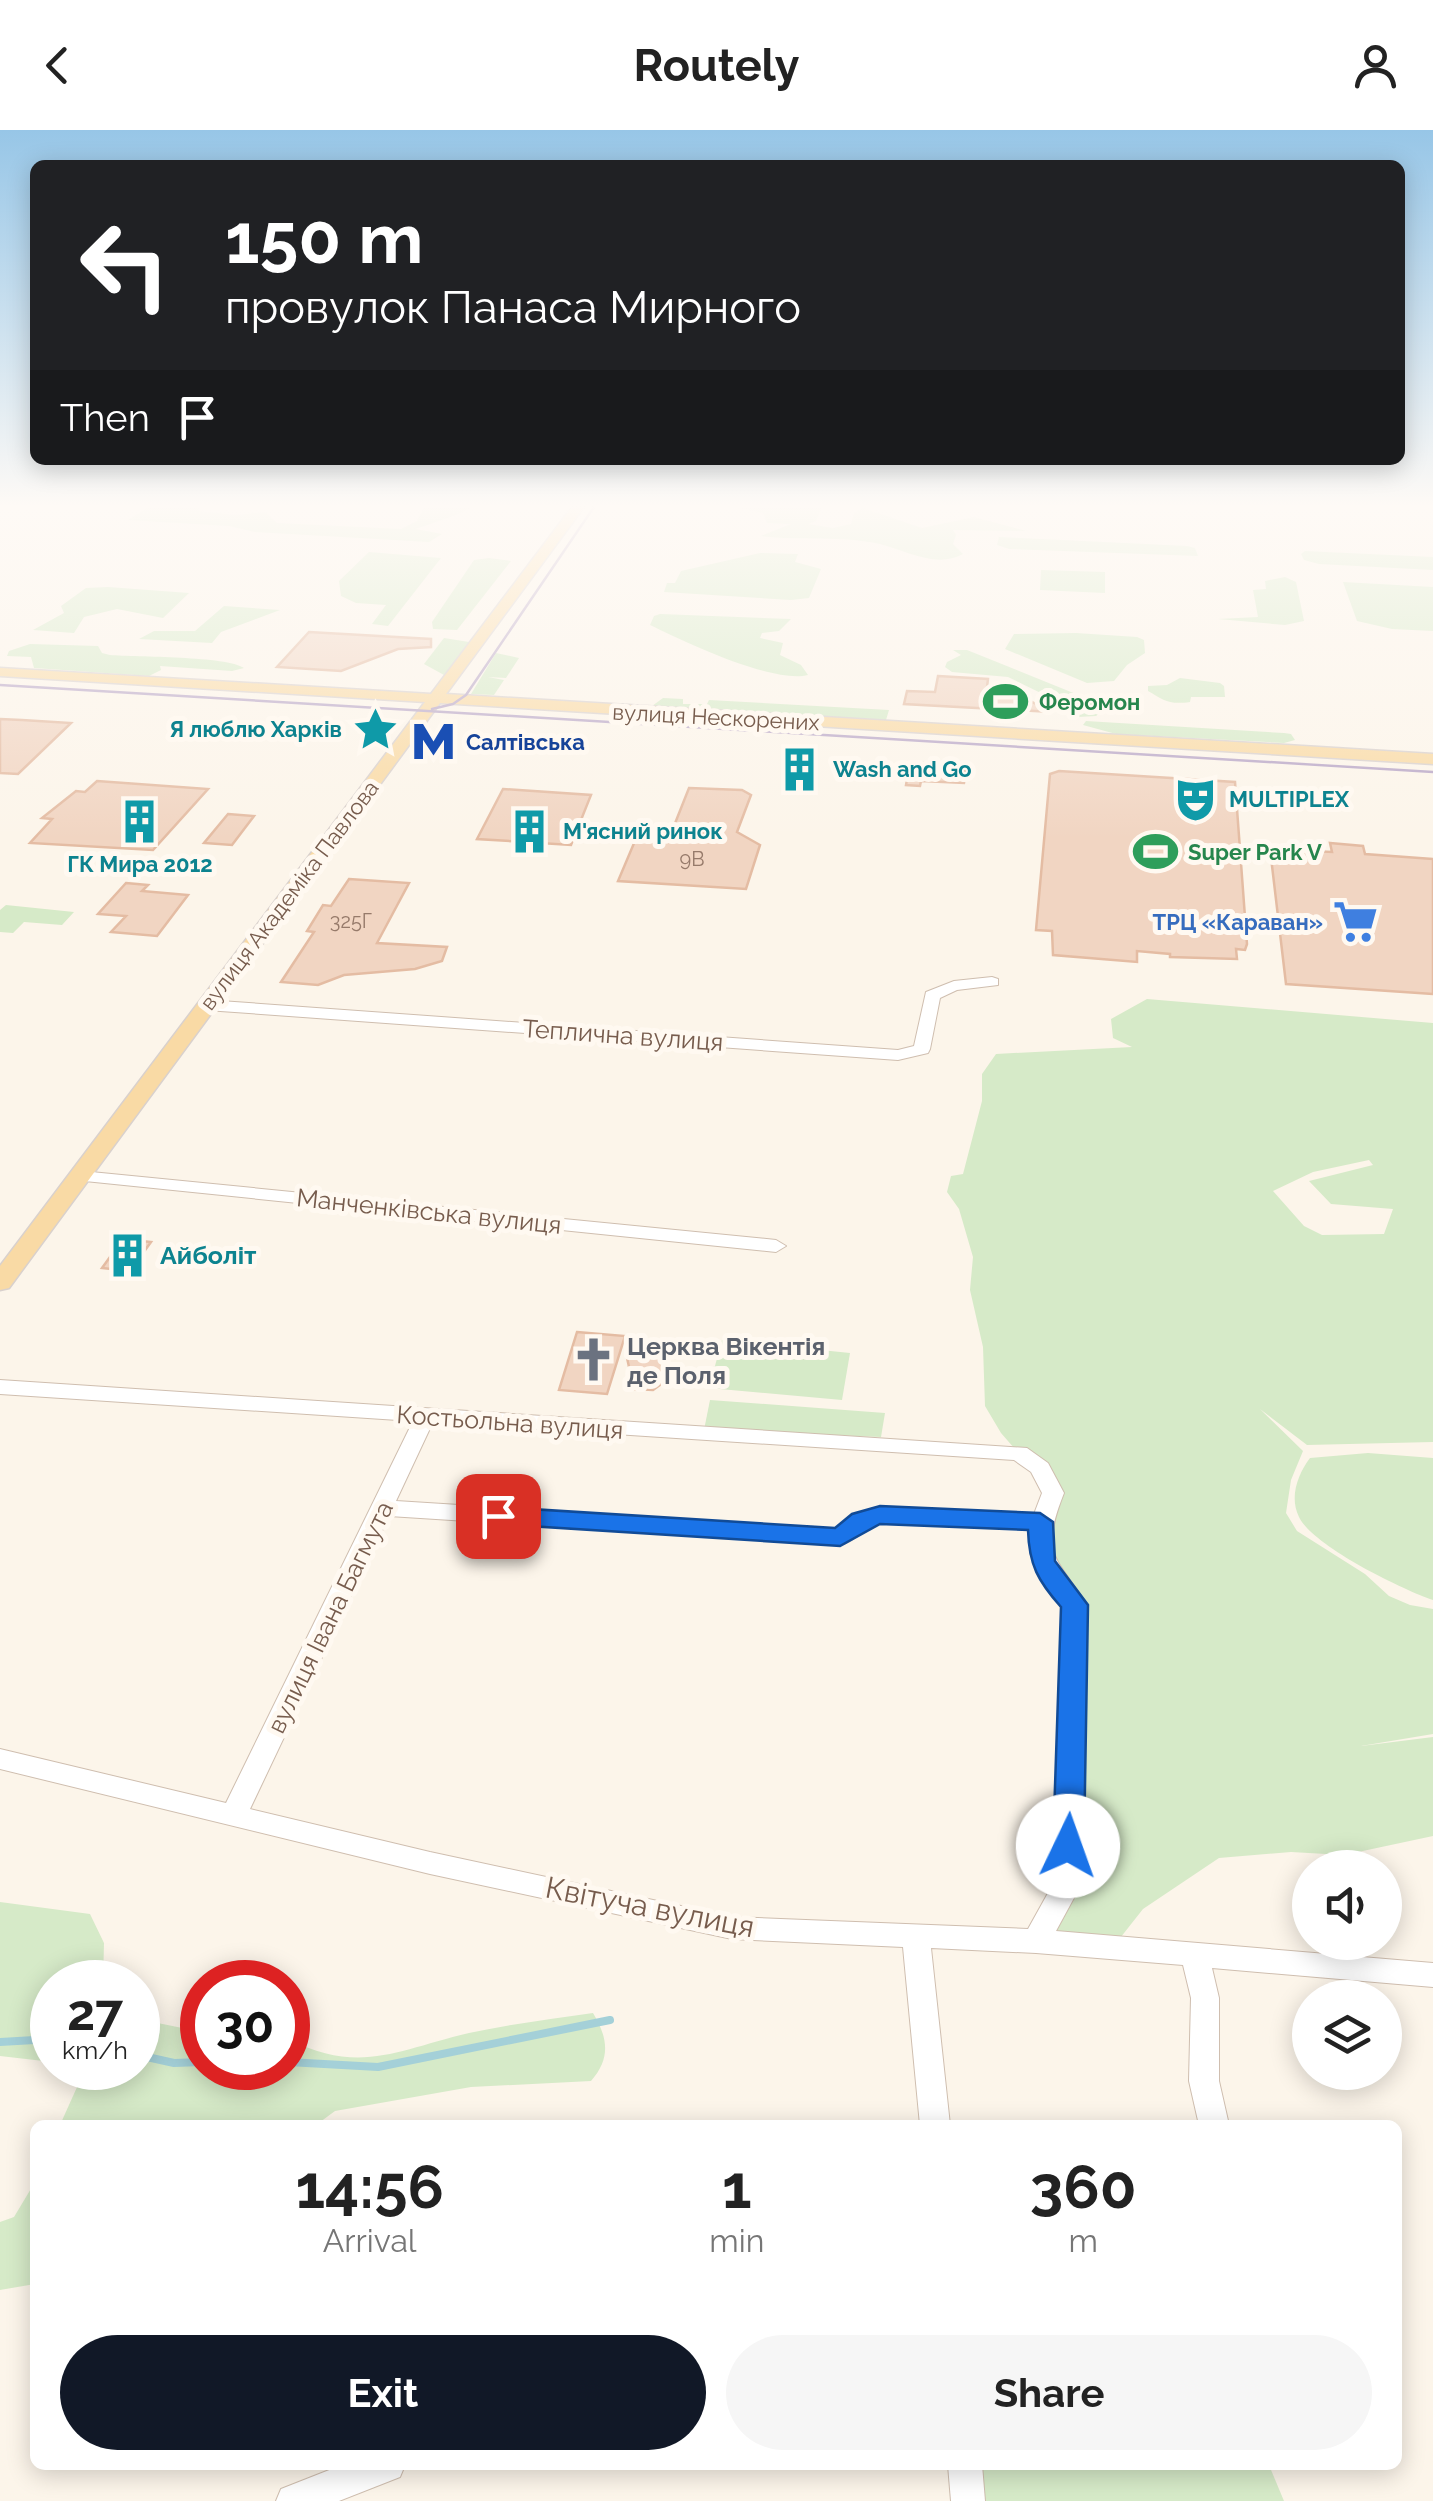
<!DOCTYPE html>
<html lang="en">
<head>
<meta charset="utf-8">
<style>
  body { margin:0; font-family:Raleway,sans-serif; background:#f6f6f6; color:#222; height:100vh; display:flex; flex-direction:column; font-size:38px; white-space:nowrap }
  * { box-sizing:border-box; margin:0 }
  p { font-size:32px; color:#767676 }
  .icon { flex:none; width:55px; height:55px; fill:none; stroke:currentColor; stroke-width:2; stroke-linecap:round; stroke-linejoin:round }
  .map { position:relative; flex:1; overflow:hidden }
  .drawer { position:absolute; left:30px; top:1990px; width:1372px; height:350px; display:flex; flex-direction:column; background:#fff; border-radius:15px; box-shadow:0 5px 25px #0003 }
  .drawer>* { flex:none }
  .banner { position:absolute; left:30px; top:30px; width:1375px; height:305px; border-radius:15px; box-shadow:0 5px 25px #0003; background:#202124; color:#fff; overflow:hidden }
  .controls { position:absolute; left:1292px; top:1720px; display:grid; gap:20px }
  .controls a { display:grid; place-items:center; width:110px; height:110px; border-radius:50%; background:#fff; box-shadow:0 5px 25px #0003; font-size:50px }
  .speed { position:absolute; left:30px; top:1830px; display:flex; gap:20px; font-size:50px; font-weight:700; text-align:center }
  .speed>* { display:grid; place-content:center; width:130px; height:130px; border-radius:50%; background:#fff; box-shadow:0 5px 25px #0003; line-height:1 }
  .speed small { font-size:25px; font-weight:400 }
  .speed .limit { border:15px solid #d22; background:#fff; color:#111 }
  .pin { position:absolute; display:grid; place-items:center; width:85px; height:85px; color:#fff; margin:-42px; border-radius:20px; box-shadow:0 5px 15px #0006 }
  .me { position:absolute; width:110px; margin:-55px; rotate:3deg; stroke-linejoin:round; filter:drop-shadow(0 0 8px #0008) }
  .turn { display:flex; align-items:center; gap:35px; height:210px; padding:0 30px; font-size:45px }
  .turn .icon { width:130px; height:130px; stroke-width:2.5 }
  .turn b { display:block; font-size:70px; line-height:85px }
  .then { display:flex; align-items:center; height:95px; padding:0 30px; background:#0003; gap:20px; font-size:38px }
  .eta { display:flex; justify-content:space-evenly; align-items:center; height:170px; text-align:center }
  .eta b { font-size:60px; font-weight:700; line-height:70px }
  .button { display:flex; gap:20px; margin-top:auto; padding:20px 30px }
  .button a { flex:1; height:115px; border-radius:60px; background:#111827; color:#fff; font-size:40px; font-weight:700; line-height:115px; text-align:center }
  .button a+a { background:#f6f6f6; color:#222 }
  header { display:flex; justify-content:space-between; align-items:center; height:130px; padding:0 30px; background:#fff; font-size:45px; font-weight:700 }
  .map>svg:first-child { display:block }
</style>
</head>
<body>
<header><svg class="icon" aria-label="back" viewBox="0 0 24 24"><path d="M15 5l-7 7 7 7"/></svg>Routely<svg class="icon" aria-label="person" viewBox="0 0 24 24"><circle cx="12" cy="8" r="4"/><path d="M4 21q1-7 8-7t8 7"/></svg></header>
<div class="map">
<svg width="1433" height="2371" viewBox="0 0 1433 2371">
  <rect width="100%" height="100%" fill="#fcf5ea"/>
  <g fill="#d6eac8" fill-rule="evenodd">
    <path d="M149,377H198L199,381L235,385L265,382L277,393L401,399L417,391L424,377H471C463,384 429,394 416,399L442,404L429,412L255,402L229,396L128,390Z"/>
    <path d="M734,377H822L816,391L808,394L833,398L851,394L854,383L863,378L922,398L974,387L1026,401L953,400L956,405L953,414L963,424C937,439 904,420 880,414C842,405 800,411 761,406L791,394L767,393L763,383Z"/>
    <path d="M999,407L1187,416L1195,418L1198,426L1009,419L997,415Z"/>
    <path d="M1305,421L1433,427V440L1319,434L1304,430L1301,424Z"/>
    <path d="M369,422L441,428L388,496L372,494L386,475L356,473L341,466L339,451Z"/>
    <path d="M760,423L798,424L795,432L821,439L809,468L791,470L664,462L667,453H675L681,441Z"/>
    <path d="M489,428L511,431L457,500L433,499L432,492L474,430Z"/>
    <path d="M1041,440L1105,442V463L1040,460Z"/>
    <path d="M1285,447L1296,452L1304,491L1285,495L1218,489L1258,487L1253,460L1266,459L1265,451Z"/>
    <path d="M1343,452L1433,457V501L1392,499L1357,491Z"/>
    <path d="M108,457L189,463L163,488L117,479L84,487L74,503L33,500L64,483L61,476L86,458Z"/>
    <path d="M224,476L280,480L221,502L212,513L139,509L154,501H195Z"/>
    <path d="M660,484L791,489L779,501L762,503L760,508L783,513L780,525L801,535L808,545C773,554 685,512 650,495L654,486Z"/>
    <path d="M1076,503L1137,507L1144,510L1145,523L1127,535L1114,551L1087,553L1005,519L1014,504Z"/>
    <path d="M444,508L469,512L444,545L424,534Z"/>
    <path d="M30,514L98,516L102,523L110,525C136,527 227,526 244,538L232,541L160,536L161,540L149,546L34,538L31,527L7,526L9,521Z"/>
    <path d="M953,520H967L1108,577L1096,586L1078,587L1045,565L1008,547L952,542L945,537L947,532L961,525Z"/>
    <path d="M496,523L519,528L506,548L488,547L504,550L494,565L471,564Z"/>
    <path d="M1180,548L1220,553L1224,556L1225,567H1191L1190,572C1168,575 1164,570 1148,561V556L1167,555Z"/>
    <path d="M663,568L683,569V574H707L709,570L889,580L886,590L652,576Z"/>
    <path d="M1086,591L1284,603L1291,604L1295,610L1284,613L1116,604L1083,595Z"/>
    <path d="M6,775L74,782L62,795L24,792L13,803L0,802V780Z"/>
    <path d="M1147,869L1433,893V1312L1307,1315L1260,1279L1303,1321L1291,1350L1286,1383L1297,1401L1365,1444L1389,1466L1410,1475L1433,1479V1604L1361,1616L1433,1607V1706L1344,1725L1291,1722L1219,1728L1143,1779L1113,1817L1036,1811L1067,1755L1075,1475L1049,1447L1053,1363L1001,1303L985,1276L983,1217L970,1160L973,1127L959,1079L947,1062L951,1046L963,1044L982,971V944L996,924L1132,917L1113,908L1111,889ZM1369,1030L1373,1035L1309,1051L1331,1074L1393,1079L1384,1104L1322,1105L1304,1096L1273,1061L1313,1042Z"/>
    <path d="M722,1210L850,1223L842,1270L709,1258Z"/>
    <path d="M710,1270L885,1283L881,1307L704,1300Z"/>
    <path d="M1368,1323L1433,1328V1470C1401,1459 1313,1416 1299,1387C1289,1367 1298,1344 1310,1328Z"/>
    <path d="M0,1772L90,1784L104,1813L103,1852H52V1932L0,1926Z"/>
    <path d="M593,1883C608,1908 611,1928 591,1951L471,1957L335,1981L316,1995H60L82,1946L78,1938H138V1889L202,1902V1938H288V1909C360,1945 397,1920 469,1903C510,1894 552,1889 593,1883Z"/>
    <path d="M35,2052V2154L0,2160V2092L14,2087Z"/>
    <path d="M965,2335H1269L1284,2371H968Z"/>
  </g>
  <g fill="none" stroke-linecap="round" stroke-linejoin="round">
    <g stroke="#a4d0d8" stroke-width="8">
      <path d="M0,1912L52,1909"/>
      <path d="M138,1925L174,1933L202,1932"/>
      <path d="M288,1932L378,1937L610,1890"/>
    </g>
  </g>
  <g fill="#f1d5c2" stroke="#e4bca3" stroke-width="2.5">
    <path d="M309,502L431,509V517L398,519L341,541L277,537Z"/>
    <path d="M938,546L988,549L986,565L1024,568L1052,582L904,574L907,561L935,562Z"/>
    <path d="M0,589L22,590L71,593L18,644L0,643Z"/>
    <path d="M910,632L924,633L923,637L966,640L964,653L921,651L920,656L906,655Z"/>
    <path d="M1059,641L1235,652L1247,814L1245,820L1236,819L1237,829L1170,827V824L1137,821V832L1053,825L1052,801L1036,800L1050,644Z"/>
    <path d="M97,651L208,659L153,720L30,713L52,689L42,688L76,661L85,662Z"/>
    <path d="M689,658L742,660L751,665L737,702L760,715L746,759L618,751L640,699L672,701Z"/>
    <path d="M503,659L591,665L571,715L477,709Z"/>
    <path d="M228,684L254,686L232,715L204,713Z"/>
    <path d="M1330,713L1363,716L1365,724L1433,729V864L1286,854L1270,719L1332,722Z"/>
    <path d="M349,749L409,753L377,813L447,817L442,831L415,839L344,845L318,855L281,852L314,802L307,801L323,775L331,776Z"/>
    <path d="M126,753L148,755L142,761L188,765L157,806L111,802L126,786L98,784Z"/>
    <path d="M123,1109L151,1112L130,1141L102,1138Z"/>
    <path d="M577,1202L625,1206L607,1264L559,1260Z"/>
    <path d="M664,1225L671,1247L653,1260L634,1259L627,1228Z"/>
  </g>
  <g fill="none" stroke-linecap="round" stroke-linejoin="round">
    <defs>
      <g id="minor">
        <path d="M992,847L998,849V855L957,860L940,868L930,919L928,923L898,930L206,880L198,875L206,870L898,920L914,916L926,862L954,851Z"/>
        <path d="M81,1041L776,1110L786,1116L776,1122L75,1050L72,1046Z"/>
        <path d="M0,1250L1027,1318L1048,1333L1064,1363C1039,1426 1056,1426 1087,1475L1081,1755L1056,1801L1433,1833V1857L1212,1838L1219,1868V1951L1229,1995H1199L1189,1951L1191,1868L1183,1835L1036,1823L931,1818L950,1995H920L903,1817L732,1809L430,1744L0,1639V1619L226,1673L413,1291L0,1264ZM433,1292L1014,1330L1031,1342L1042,1363L1034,1384L879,1377L853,1385L836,1399L396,1371ZM389,1386L841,1415C856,1411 864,1397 879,1393L1030,1399V1423L1035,1435L1063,1477L1053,1754L1028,1799L732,1787L430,1722L250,1679Z"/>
        <path d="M342,2335H405L400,2347L339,2371H276L281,2359Z"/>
        <path d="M948,2335H982L985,2371H951Z"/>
      </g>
      <path id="major" d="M572,377H584L446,564L1433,624V634L440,573L9,1158L0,1160V1136L425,572L0,546V538L431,564Z"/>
    </defs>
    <use href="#minor" stroke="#cfbeaf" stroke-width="2"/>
    <use href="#major" stroke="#d9d1cd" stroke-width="3"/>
    <use href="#minor" fill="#fff" fill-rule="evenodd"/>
    <use href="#major" fill="#f9daa5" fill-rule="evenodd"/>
    <g stroke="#b9a7c7" stroke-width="2.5">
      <path d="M0,555L1433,642"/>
      <path d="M432,579L453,574L466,565L594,377"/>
    </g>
  </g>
  <linearGradient id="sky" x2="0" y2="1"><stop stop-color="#97c6e7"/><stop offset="0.53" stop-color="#fefaf6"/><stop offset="1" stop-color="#fefaf6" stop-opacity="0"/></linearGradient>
  <rect width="1433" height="709" fill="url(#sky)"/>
  <path fill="#1a73e8" stroke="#114b97" stroke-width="2.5" d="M880,1376L1040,1383L1053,1392L1055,1431L1088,1475L1084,1716L1079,1724L1068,1728L1058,1724L1053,1716L1061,1477C1038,1451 1029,1435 1028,1400L880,1394L840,1416L498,1394L485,1386L498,1377L835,1398L852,1384Z"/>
  <defs>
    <symbol id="stadium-bare" viewBox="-9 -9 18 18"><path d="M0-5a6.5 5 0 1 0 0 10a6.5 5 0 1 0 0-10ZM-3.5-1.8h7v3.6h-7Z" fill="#2e9e5b" stroke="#fff9f1" stroke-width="2.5" paint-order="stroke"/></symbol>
    <symbol id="sight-bare" viewBox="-9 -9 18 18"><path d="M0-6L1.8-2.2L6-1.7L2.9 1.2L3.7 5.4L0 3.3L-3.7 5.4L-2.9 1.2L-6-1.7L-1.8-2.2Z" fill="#0f9aa8" stroke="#fff9f1" stroke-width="2.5" paint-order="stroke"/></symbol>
    <symbol id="metro-bare" viewBox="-9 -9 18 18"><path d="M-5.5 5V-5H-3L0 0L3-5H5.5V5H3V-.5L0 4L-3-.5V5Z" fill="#1a4fb4" stroke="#fff9f1" stroke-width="2.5" paint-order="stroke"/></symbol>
    <symbol id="building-bare" viewBox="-9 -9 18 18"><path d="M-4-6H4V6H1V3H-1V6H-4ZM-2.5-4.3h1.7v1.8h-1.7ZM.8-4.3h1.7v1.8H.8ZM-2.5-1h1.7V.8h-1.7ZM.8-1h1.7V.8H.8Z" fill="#0f9aa8" stroke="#fff9f1" stroke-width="2.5" paint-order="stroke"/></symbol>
    <symbol id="theatre-bare" viewBox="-9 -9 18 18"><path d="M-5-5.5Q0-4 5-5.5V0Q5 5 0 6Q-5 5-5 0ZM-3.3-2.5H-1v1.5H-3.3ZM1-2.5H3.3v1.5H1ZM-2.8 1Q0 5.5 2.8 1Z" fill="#0f9aa8" stroke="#fff9f1" stroke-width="2.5" paint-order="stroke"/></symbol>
    <symbol id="supermarket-bare" viewBox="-9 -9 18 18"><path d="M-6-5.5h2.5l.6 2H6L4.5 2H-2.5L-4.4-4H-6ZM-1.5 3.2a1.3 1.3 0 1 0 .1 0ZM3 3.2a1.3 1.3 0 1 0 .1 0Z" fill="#3f7fe0" stroke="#fff9f1" stroke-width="2.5" paint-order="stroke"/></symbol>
    <symbol id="church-bare" viewBox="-9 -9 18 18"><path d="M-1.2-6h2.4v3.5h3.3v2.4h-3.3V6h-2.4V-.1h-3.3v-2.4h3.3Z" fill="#6b7280" stroke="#fff9f1" stroke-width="2.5" paint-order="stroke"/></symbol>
  </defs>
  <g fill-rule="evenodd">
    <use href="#stadium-bare" x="974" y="540" width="63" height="63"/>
    <use href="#sight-bare" x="344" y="568" width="63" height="63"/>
    <use href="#metro-bare" x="402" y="580" width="63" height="63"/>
    <use href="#building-bare" x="768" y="608" width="63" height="63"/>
    <use href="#theatre-bare" x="1164" y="638" width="63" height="63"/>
    <use href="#building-bare" x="108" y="660" width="63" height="63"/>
    <use href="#building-bare" x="498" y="670" width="63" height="63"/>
    <use href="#stadium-bare" x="1124" y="690" width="63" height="63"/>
    <use href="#supermarket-bare" x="1324" y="760" width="63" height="63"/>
    <use href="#building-bare" x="96" y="1094" width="63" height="63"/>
    <use href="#church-bare" x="562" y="1198" width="63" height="63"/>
  </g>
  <g text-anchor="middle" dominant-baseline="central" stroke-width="10" stroke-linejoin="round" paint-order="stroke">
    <g font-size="20" fill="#967a6a">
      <text x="692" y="729">9В</text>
      <text x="351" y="791">325Г</text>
    </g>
    <g font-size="22" font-weight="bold" fill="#27864d" stroke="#fff9f1" text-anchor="start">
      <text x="1039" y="572">Феромон</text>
      <text x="1188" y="722">Super Park V</text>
    </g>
    <g font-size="22" fill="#775c4d" stroke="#fff9f1">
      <text transform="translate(716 587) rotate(3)">вулиця Нескорених</text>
      <text transform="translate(289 765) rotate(-53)">вулиця Академіка Павлова</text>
    </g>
    <g font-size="22" font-weight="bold" fill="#0d838f" stroke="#fff9f1" text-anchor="start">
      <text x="342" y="599" text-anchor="end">Я люблю Харків</text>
      <text x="833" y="639">Wash and Go</text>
      <text x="1229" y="669">MULTIPLEX</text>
      <text x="563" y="701">М'ясний ринок</text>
      <text x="140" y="734" text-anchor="middle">ГК Мира 2012</text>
    </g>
    <g font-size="22" font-weight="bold" fill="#164399" stroke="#fff9f1" text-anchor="start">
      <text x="466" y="612">Салтівська</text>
    </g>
    <g font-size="22" font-weight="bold" fill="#366cbe" stroke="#fff9f1" text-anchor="end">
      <text x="1323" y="792">ТРЦ «Караван»</text>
    </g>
    <g font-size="25" fill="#775c4d" stroke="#fff9f1">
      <text transform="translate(623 905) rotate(4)">Теплична вулиця</text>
      <text transform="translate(429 1081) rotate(6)">Манченківська вулиця</text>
      <text transform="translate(510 1292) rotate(4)">Костьольна вулиця</text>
      <text transform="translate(330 1487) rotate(-64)">вулиця Івана Багмута</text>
    </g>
    <g font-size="25" font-weight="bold" fill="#0d838f" stroke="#fff9f1" text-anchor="start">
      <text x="160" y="1125">Айболіт</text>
    </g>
    <g font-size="25" font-weight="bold" fill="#5b616d" stroke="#fff9f1" text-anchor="start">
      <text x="627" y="1216">Церква Вікентія<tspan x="627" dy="29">де Поля</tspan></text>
    </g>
    <g font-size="30" fill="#775c4d" stroke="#fff9f1">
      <text transform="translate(650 1777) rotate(11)">Квітуча вулиця</text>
    </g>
  </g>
</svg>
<div class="controls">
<a><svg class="icon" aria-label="sound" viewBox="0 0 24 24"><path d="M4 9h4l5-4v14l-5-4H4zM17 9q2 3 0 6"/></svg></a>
<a><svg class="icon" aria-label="layers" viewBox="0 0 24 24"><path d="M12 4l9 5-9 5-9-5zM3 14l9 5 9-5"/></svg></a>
</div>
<div class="speed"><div>27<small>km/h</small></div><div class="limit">30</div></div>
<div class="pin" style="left:498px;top:1386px;background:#d93025"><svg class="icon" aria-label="arrive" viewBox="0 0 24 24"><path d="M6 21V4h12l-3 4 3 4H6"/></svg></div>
<svg class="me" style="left:1068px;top:1716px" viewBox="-20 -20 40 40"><circle r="19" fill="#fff"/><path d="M0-13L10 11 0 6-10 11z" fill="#1a73e8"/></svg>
<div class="banner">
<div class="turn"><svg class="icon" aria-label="left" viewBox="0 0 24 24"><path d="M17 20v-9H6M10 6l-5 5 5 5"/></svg><div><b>150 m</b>провулок Панаса Мирного</div></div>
<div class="then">Then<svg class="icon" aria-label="arrive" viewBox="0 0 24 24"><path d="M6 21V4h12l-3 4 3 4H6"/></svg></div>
</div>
<section class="drawer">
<div class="eta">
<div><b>14:56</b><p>Arrival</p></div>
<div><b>1</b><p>min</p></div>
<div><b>360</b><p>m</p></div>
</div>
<div class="button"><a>Exit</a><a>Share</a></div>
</section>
</div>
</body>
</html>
